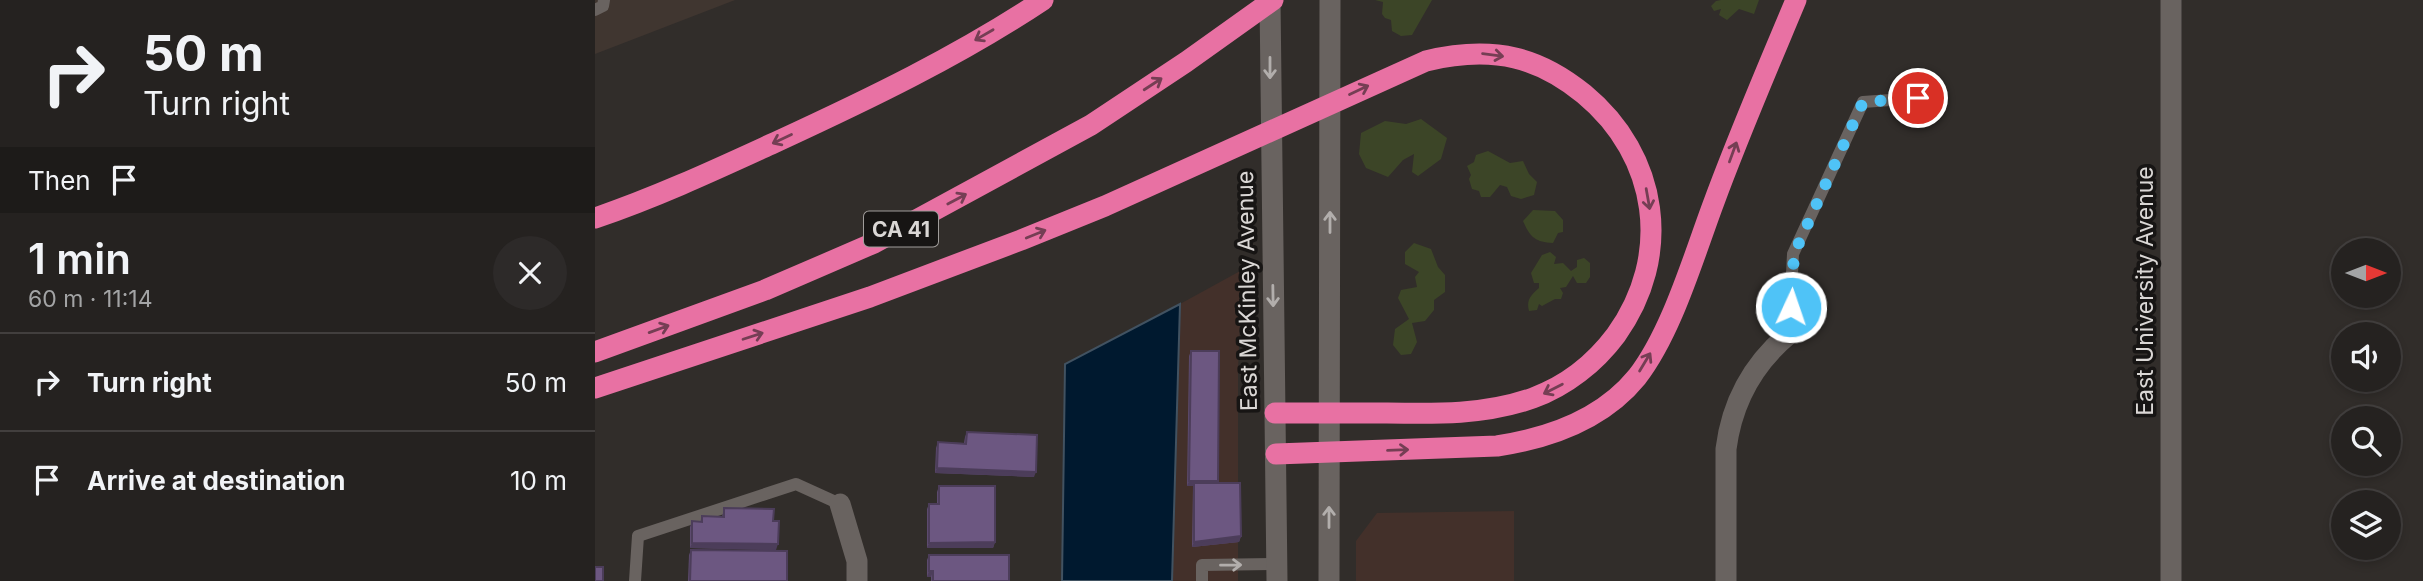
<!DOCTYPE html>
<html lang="en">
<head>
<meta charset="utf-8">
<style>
  body { margin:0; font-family:Inter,sans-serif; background:#2d2a29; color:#f1f3f6; height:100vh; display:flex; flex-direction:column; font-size:26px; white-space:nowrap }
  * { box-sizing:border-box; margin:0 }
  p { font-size:23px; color:#a3a4a5 }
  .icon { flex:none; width:38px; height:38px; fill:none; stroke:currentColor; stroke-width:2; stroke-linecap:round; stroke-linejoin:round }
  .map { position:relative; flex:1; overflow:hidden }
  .side { display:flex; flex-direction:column; background:#252220; width:595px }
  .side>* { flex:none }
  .hud { background:#252220; color:#f1f3f6; overflow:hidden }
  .needle { width:46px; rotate:90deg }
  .tools { position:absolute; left:1736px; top:238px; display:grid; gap:14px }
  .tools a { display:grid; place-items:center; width:70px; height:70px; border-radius:50%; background:#252220; box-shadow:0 4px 10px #0003,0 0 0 2px #423f3e; font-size:35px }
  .pin { position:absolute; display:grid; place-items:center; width:60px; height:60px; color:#fff; margin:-30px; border:4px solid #fff; border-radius:50%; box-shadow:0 2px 7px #0007 }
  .me { position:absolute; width:77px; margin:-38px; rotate:3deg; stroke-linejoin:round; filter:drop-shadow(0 0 5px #0008) }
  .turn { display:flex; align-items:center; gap:24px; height:147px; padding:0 28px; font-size:32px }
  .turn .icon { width:91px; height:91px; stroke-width:2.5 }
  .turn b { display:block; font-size:49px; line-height:60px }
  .then { display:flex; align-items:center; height:66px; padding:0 28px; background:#0003; gap:14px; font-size:26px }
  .round { display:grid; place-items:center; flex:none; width:74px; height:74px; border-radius:37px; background:#2d2a29 }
  .head { display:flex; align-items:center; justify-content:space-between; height:119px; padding:0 28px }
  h1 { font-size:42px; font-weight:600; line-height:52px }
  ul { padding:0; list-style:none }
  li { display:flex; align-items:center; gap:21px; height:98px; padding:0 28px; border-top:2px solid #423f3e }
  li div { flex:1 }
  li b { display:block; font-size:26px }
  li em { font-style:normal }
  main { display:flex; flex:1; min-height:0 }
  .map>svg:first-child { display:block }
</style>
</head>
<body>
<main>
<section class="side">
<div class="hud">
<div class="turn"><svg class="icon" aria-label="right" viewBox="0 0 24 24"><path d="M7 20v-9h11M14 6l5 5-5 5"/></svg><div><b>50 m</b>Turn right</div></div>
<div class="then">Then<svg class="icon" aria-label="arrive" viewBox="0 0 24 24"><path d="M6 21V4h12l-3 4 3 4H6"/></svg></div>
</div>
<div class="head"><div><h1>1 min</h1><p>60 m · 11:14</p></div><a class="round"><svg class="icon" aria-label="close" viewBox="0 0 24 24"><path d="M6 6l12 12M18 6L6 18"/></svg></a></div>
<ul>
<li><svg class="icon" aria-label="right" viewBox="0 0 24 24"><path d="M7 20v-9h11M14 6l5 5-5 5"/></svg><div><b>Turn right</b></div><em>50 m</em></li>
<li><svg class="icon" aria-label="arrive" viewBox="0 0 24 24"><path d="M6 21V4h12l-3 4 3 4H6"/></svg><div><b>Arrive at destination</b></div><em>10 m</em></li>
</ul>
</section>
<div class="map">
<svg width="1828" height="581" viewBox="0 0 1828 581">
  <rect width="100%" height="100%" fill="#312d2a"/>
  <g fill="#43302a">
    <path d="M647,270L643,371V581H577L585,304Z"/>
    <path d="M919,511V581H761V541L782,513Z"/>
  </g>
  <path fill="#403630" d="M0,0H140L0,54Z"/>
  <g fill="#3c4527">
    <path d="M780,0H837L817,35L806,36L797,31L796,20L790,18L787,14L788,2Z"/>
    <path d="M1126,0H1164L1159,14L1144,9L1132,20L1124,15L1126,9L1119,11L1116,6L1121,1Z"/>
    <path d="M826,119L852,138L846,159L823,176L817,172L819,154L808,160L793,177L771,168L764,154L766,133L790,121L811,124Z"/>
    <path d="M893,151L915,163L928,161L934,174L942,182L939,195L926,199L916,196L912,187L905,185L895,197H886L884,191L877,189L874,179L876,175L872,166L879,162L881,155Z"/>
    <path d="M938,210L960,211L968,220V232L963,233L958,243C940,242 935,237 928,221Z"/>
    <path d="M819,243L836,249L843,267L850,275V292L839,300V310L830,321L817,323L822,342L816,354L806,355L798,345L800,329L814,319L803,298L806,290L822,287L820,277L824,272L810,264V252Z"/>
    <path d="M955,252L961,257L959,264L968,263L976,271L982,267V260L989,258L995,263V277L991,283H982L978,276L971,287L965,288L968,293L966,299H960L947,306L944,304L942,310L934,311C931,300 936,295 944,288V283H939L936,273L947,255Z"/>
  </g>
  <path fill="#00192f" stroke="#415261" stroke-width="2" d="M585,304L577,581H467L470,364Z"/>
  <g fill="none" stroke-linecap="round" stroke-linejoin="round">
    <g stroke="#696360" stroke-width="12">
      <path d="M0,10L8,6L9,0"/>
      <path d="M1194,334L1198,254L1268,102L1323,98"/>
      <path d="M40,581L43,536L201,484L245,504"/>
      <path d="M607,581V565L682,564"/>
    </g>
    <g stroke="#696360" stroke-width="21">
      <path d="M1576,0V581"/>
      <path d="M245,504L262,561V581"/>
      <path d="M1131,581V449C1137,402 1159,363 1194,334"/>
    </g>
    <g stroke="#696360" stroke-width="21">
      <path d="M675,0L682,581"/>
      <path d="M734,581L735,0"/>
    </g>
    <g stroke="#e871a3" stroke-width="21">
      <path d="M0,218C62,197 122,169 181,142C272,100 364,56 448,0"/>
      <path d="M0,352L170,290L279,243L496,125L591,62L678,0"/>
      <path d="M0,388L275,297L426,240L510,206L831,61C860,54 890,51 920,58C946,64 968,77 989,94C1064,156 1078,256 1021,335C1000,363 971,386 938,398C890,415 841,414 792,413C755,413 718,413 680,413"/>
      <path d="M681,454L902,446C955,438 1007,420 1042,377C1077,332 1099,255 1119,202C1144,134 1173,67 1201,0"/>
    </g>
  </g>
  <g fill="#5d4b6f">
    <path d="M596,351L623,481L622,483L646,536L644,542L597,547L598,486H592L594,356Z"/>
    <path d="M372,432L439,477L340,473L341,448L343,442L369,443L370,437Z"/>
    <path d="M344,486L400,542L398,548H332V509L334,504H342V492Z"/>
    <path d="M129,508L178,521L181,550L95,548V527L97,521L105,522L107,516L127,517Z"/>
    <path d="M96,550L192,581H93L94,555Z"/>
    <path d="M334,555L414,581H336V577H332V560Z"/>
  </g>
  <g fill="#4c3d5a">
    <path d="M342,468L441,472L439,477L340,473Z"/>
    <path d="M594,481H623L621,486L599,483L598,486H592Z"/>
    <path d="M646,536L644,542L597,547L599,542Z"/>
    <path d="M400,542L398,548H332L334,543Z"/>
    <path d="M97,543L183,544L181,550L95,548Z"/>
    <path d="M334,571H338L336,577H332Z"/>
  </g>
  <g fill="#6c5781" stroke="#4c3d5a" stroke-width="2">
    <path d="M596,351H624L623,481H594Z"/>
    <path d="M372,432L442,435L441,472L342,468L343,442L371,444Z"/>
    <path d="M599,483H645L646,536L599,542Z"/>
    <path d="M344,486H400V542L334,543V504H344Z"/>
    <path d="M129,508L179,509L178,521H184L183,544L97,543V521L107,522V516L129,517Z"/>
    <path d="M96,550L192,551V581H95Z"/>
    <path d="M334,555H414V581H338V571H334Z"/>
    <rect x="0" y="567" width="8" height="14"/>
  </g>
  <defs><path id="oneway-shaft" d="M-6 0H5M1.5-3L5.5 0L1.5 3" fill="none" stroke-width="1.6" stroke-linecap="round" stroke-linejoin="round" transform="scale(1.75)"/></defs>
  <g stroke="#753e54">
    <use href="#oneway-shaft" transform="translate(389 35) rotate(150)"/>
    <use href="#oneway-shaft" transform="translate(898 55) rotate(7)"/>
    <use href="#oneway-shaft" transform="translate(558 84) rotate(-33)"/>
    <use href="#oneway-shaft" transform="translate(764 90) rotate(-25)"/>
    <use href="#oneway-shaft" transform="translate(187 139) rotate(155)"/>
    <use href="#oneway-shaft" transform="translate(1138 152) rotate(-70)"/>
    <use href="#oneway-shaft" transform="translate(362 199) rotate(-28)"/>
    <use href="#oneway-shaft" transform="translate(1053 199) rotate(80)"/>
    <use href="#oneway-shaft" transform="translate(441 234) rotate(-22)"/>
    <use href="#oneway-shaft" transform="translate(64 329) rotate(-20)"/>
    <use href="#oneway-shaft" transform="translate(158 336) rotate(-18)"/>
    <use href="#oneway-shaft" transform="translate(1050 362) rotate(-59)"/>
    <use href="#oneway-shaft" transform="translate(958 389) rotate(153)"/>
    <use href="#oneway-shaft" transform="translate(803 450) rotate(-2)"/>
  </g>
  <g stroke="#b2aeac">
    <use href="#oneway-shaft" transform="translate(675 68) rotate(90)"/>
    <use href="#oneway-shaft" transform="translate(735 222) rotate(-90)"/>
    <use href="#oneway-shaft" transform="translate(678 296) rotate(89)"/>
    <use href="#oneway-shaft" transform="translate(734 517) rotate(-90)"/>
    <use href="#oneway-shaft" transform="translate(636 565) rotate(-1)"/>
  </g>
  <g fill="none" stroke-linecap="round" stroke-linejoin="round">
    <path stroke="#4fc3f7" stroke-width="12" stroke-dasharray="0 21.6" d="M1196,307L1199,254L1268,102L1323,98"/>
  </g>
  <g text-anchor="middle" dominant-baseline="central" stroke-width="7" stroke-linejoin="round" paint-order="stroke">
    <rect fill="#171514" stroke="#a09d9b" stroke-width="2" x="269" y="211.5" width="74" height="35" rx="5"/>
    <g font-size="21" font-weight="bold" fill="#dad7d5">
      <text x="306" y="229">CA 41</text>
    </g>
    <g font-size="23" fill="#dad7d5" stroke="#171514">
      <text transform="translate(652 291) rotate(-91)">East McKinley Avenue</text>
      <text transform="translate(1550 291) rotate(-90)">East University Avenue</text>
    </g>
  </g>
</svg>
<div class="tools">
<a><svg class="needle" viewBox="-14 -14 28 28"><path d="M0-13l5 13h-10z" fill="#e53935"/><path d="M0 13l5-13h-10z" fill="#a3a4a5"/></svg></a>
<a><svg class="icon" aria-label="sound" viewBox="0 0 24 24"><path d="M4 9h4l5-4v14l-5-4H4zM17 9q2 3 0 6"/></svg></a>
<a><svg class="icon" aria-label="search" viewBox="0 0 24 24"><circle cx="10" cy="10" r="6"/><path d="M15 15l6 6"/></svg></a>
<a><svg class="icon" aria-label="layers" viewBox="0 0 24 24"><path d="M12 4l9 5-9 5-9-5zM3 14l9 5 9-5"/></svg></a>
</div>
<div class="pin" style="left:1323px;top:98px;background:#d93025"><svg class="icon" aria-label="arrive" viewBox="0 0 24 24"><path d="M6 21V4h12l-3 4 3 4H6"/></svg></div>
<svg class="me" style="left:1196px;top:307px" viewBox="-20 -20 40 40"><circle r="17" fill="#4fc3f7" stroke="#fff" stroke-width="3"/><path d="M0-11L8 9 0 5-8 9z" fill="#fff"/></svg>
</div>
</main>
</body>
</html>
